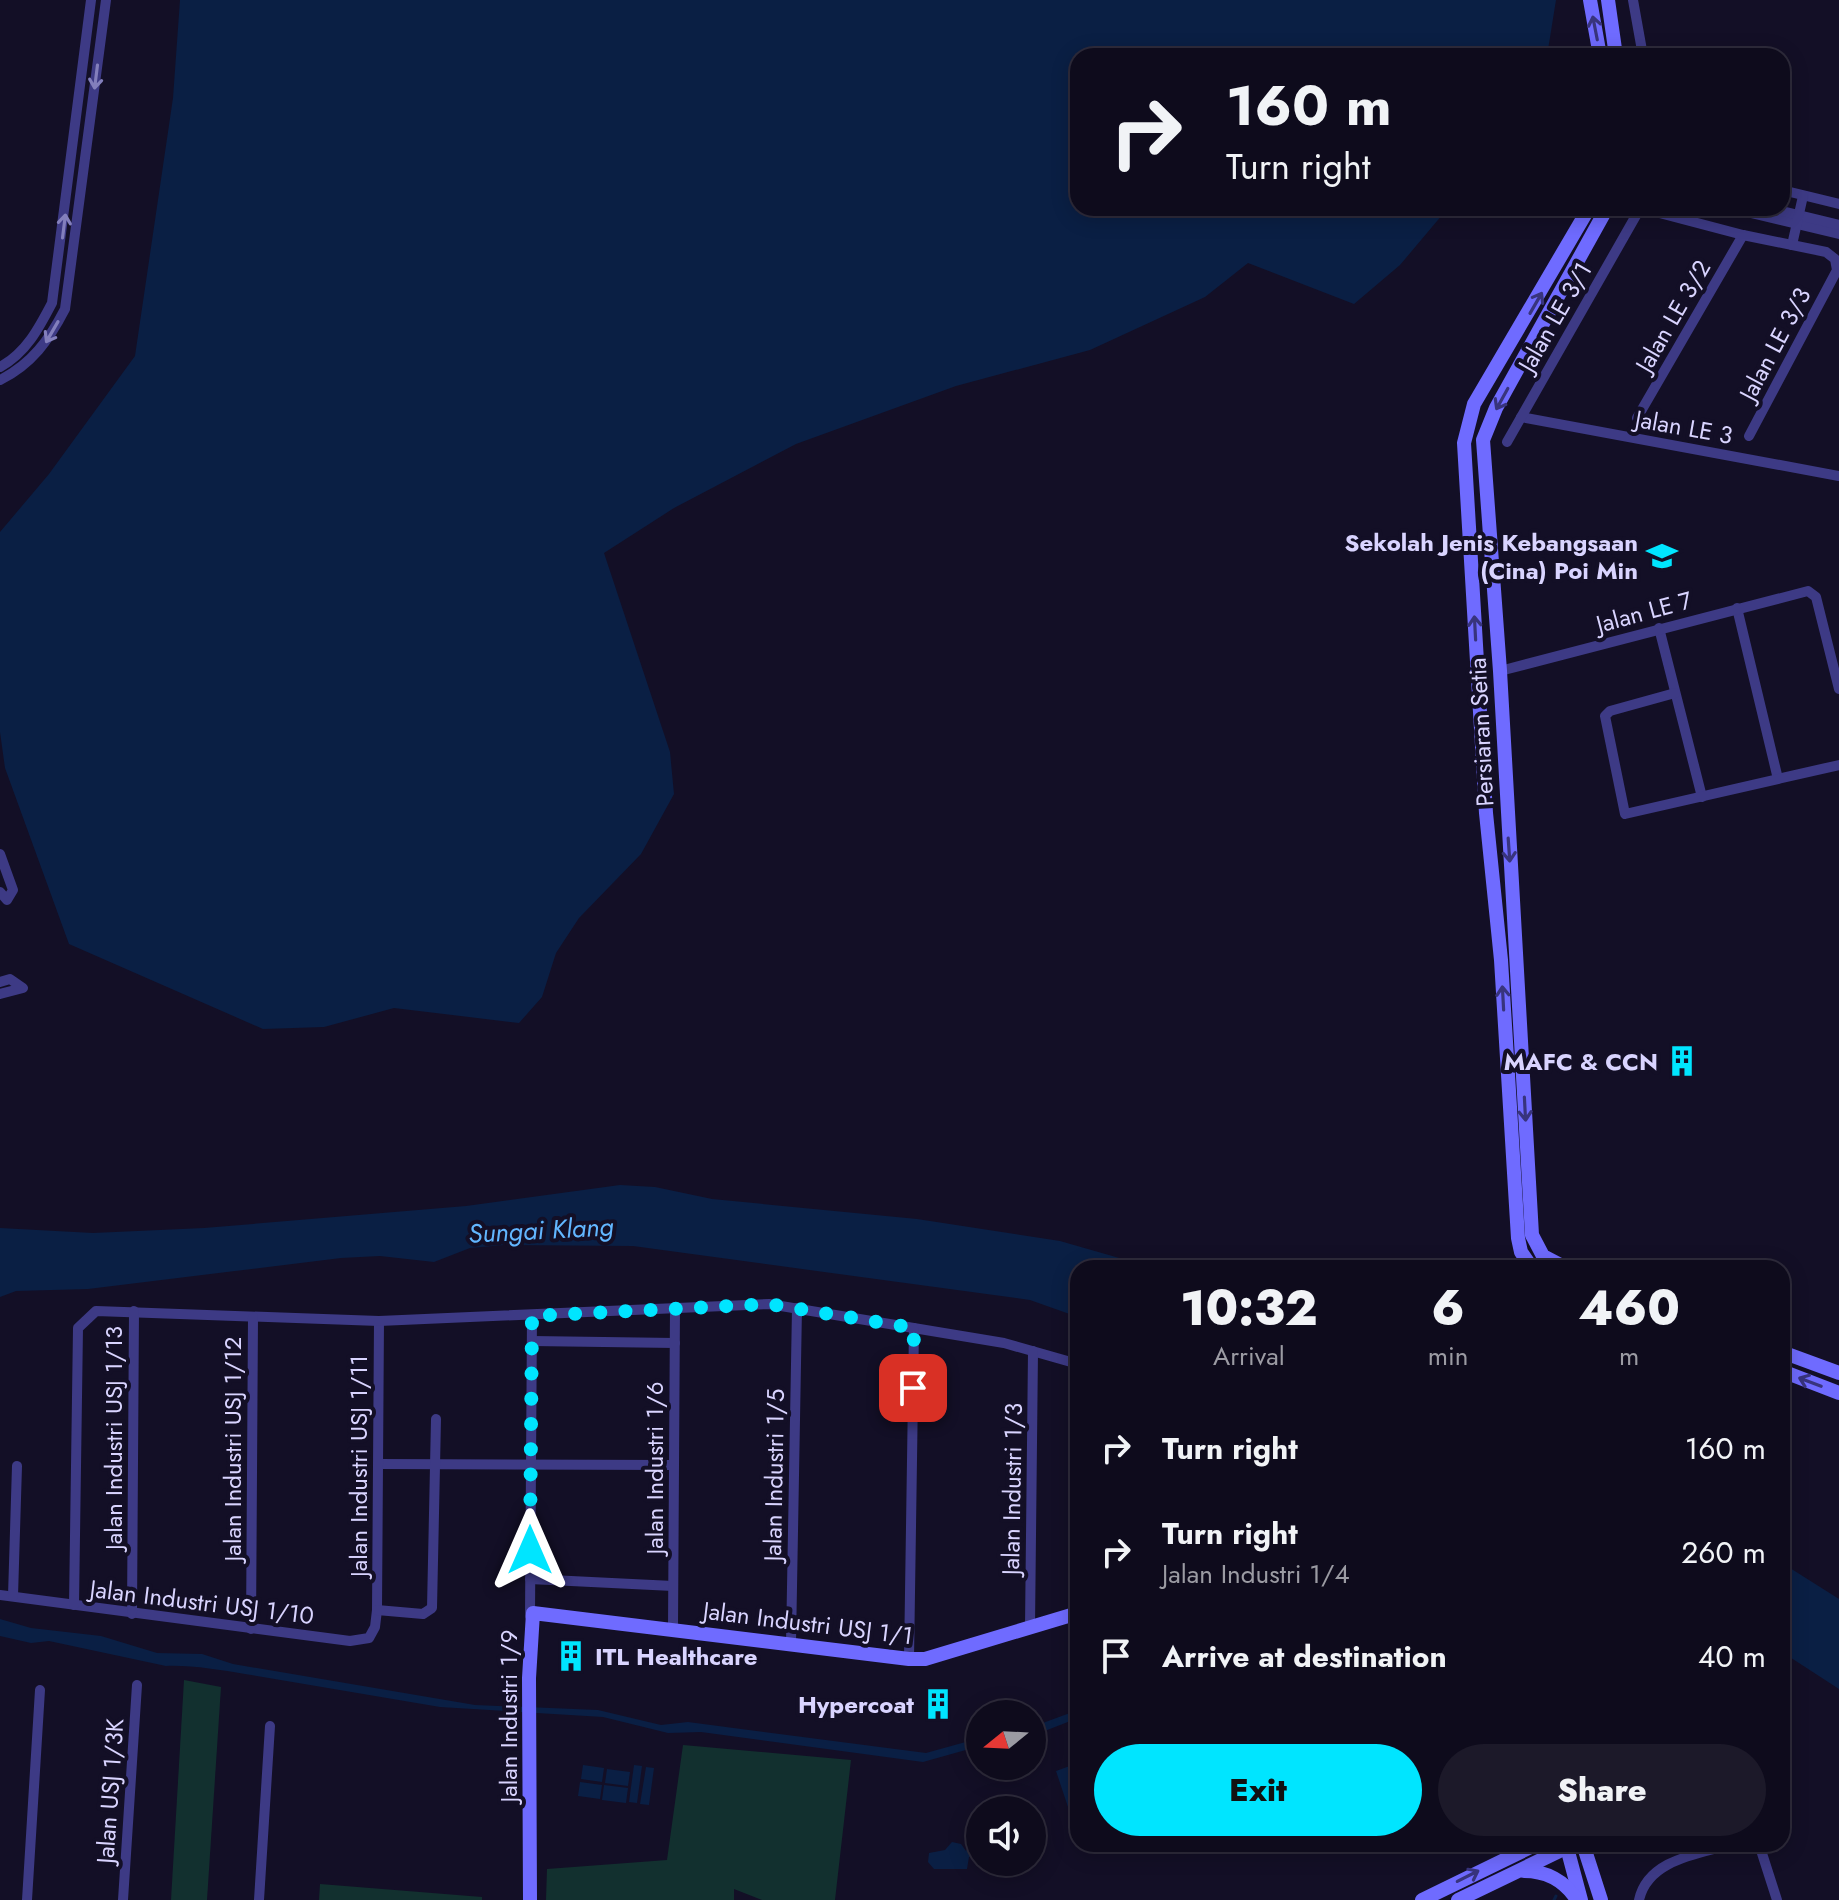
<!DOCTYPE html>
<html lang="en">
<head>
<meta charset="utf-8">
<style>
  body { margin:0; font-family:Jost,sans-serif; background:#1c1929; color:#f1f3f6; height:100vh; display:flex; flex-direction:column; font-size:30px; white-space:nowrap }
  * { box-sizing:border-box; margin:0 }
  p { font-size:26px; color:#9b9ba3 }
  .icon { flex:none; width:44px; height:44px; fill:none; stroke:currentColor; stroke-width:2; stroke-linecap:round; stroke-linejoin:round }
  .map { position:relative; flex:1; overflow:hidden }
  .drawer { position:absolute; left:1070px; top:1260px; width:720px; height:592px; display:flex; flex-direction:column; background:#0e0b1c; border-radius:24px; box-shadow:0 4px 20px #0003,0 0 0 2px #2e2b3b }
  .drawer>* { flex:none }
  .hud { position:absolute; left:1070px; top:48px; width:720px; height:168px; border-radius:24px; box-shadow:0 4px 20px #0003,0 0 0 2px #2e2b3b; background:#0e0b1c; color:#f1f3f6; overflow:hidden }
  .needle { width:52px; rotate:252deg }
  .tools { position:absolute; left:966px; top:1700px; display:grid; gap:16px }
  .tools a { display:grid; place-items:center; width:80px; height:80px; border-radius:50%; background:#0e0b1c; box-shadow:0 4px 20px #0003,0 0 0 2px #2e2b3b; font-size:40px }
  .pin { position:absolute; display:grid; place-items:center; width:68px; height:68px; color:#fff; margin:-34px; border-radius:16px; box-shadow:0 4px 12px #0006 }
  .me { position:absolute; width:88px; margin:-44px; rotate:0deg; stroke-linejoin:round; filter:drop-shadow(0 0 6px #0008) }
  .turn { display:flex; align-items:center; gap:28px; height:168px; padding:0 24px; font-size:36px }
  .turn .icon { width:104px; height:104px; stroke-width:2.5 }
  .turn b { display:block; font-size:56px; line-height:68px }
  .eta { display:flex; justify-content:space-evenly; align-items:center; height:136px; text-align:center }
  .eta b { font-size:48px; font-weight:800; line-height:56px }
  .primary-button { display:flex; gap:16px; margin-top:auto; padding:16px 24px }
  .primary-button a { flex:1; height:92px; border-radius:48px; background:#00e5ff; color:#111; font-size:32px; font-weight:800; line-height:92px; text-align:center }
  .primary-button a+a { background:#1c1929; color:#f1f3f6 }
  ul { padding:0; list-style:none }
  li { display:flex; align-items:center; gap:24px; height:104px; padding:0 24px }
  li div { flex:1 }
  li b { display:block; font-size:30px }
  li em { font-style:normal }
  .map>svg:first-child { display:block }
</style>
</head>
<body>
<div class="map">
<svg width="1839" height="1900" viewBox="0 0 1839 1900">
  <rect width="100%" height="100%" fill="#130f26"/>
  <g fill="#12302f">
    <path d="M184,1680L221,1687L207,1900H171Z"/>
    <path d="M683,1745L851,1760L835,1900H762L734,1889V1900H546L547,1869L667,1860Z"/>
    <path d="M320,1884L482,1897V1900H319Z"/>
  </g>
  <g fill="#0a1f44">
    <path d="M180,0H1556L1547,56H1078V208H1448L1400,265L1354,304L1248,263L1205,297L1090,350L956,386L796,444L674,508L604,553L670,752L674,794L641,854L579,918L556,953L542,997L519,1023L394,1008L324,1027L263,1029L69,944L5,768L0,732V532L49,474L135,356L173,98Z"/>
    <path d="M620,1185L655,1187L712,1199L917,1219L1060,1241L1154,1268H1078V1317L1030,1300L633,1246L504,1245L470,1248L434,1262L380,1256L341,1258L88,1289L16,1291L0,1297V1228L93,1233L204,1228L466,1206Z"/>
    <path d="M1782,1563L1839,1599V1689L1782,1652Z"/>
    <path d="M0,1619L31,1628L101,1636L157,1653L202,1654L233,1664L475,1705L598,1710L661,1725L688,1722L926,1753L980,1738V1746L923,1762L701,1732L668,1733L603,1717L440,1707L245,1674C220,1670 191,1665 166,1666L49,1641L31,1643L0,1636Z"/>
    <path d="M1078,1710V1718L1032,1736V1727Z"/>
    <path d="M1078,1763V1810L1070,1813L1056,1771Z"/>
    <path d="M583,1765L604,1768L602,1782L581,1779Z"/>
    <path d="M634,1765L642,1766L637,1803L629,1802Z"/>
    <path d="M646,1767L654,1768L649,1805L640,1804Z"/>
    <path d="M607,1769L630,1772L628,1786L605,1783Z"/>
    <path d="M580,1782L602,1785L600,1799L578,1796Z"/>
    <path d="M604,1785L628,1788L626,1803L602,1800Z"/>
    <path d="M975,1832L980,1833V1854L969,1857L967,1869H934L928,1862L929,1853L945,1850L952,1842L961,1844L966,1851Z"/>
  </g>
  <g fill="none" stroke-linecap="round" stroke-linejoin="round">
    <path stroke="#0a1f44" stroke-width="3" d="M1554,1900L1556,1896"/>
    <g stroke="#3d3a85" stroke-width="10">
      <path d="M1633,0L1643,56"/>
      <path d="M1782,190L1839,204"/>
      <path d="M1730,208L1839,234"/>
      <path d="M1769,208L1839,225"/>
      <path d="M1792,245L1803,196"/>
      <path d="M0,367C26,353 39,328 52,303L91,0"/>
      <path d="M0,380C32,364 49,340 65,309L106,0"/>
      <path d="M1521,417L1839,476"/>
      <path d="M1637,418L1743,235"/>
      <path d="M1507,442L1638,212L1648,210L1743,235L1826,252L1835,259L1837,270L1749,436"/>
      <path d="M1737,608L1778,779"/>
      <path d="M1659,628L1702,797"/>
      <path d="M1500,671L1808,591L1816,597L1839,689"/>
      <path d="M1675,693L1610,711L1605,716L1625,814L1839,765"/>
      <path d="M0,854L13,890L7,900L0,892"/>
      <path d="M0,982L10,979L23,988L0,994"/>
      <path d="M532,1341L675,1343"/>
      <path d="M378,1464L674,1465"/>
      <path d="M530,1579L673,1586"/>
      <path d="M0,1595L350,1641L369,1638L375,1627L377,1610L379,1321"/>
      <path d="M13,1596L17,1466"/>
      <path d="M74,1605L78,1328L96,1311L379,1321L769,1304L1004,1343L1078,1364"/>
      <path d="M377,1610L423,1614L432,1608L436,1419"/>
      <path d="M132,1614L134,1311"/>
      <path d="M530,1616L532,1316"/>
      <path d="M1030,1627L1033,1351"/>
      <path d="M673,1628L675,1307"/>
      <path d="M251,1629L253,1317"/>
      <path d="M791,1643L797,1308"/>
      <path d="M909,1659L914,1328"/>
      <path d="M1759,1844L1777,1900"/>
      <path d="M27,1900L40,1690"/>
      <path d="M123,1900L137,1685"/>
      <path d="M259,1900L270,1726"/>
      <path d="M1639,1900C1648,1859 1699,1854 1733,1844"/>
    </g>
    <g stroke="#6f6bff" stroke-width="14">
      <path d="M1590,0L1600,56"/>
      <path d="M1608,0L1616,56"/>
      <path d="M1532,1268L1521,1252L1518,1238L1501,960L1486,813L1464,443L1474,404L1589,208"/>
      <path d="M1566,1268L1543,1256L1532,1235L1500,671L1483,440L1496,408L1607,208"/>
      <path d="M1782,1352L1839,1373"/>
      <path d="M1782,1371L1839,1393"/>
      <path d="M1566,1844L1581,1900"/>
      <path d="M1583,1844L1601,1900"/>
      <path d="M1524,1871C1546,1871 1565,1881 1577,1900"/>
      <path d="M530,1900L529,1678L533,1613L909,1659H925L1078,1613"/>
      <path d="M1422,1900L1537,1844"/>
      <path d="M1458,1900L1574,1844"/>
    </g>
  </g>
  <defs><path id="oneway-shaft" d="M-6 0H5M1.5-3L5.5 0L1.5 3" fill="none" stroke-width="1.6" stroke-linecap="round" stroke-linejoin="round" transform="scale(2)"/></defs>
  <g stroke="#38347d">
    <use href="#oneway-shaft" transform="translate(1595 28) rotate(-101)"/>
    <use href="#oneway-shaft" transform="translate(1536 303) rotate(-60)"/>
    <use href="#oneway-shaft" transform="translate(1502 399) rotate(119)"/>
    <use href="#oneway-shaft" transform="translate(1475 628) rotate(-93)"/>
    <use href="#oneway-shaft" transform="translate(1509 850) rotate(86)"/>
    <use href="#oneway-shaft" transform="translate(1503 998) rotate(-93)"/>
    <use href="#oneway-shaft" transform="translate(1525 1109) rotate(87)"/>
    <use href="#oneway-shaft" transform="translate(1810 1382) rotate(-159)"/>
    <use href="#oneway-shaft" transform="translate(1468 1876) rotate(-27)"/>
  </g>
  <g stroke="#837fbc">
    <use href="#oneway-shaft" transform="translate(96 77) rotate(97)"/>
    <use href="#oneway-shaft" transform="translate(64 226) rotate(-83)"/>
    <use href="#oneway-shaft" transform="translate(52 332) rotate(120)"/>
  </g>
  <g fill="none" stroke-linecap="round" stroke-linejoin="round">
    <path stroke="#00e5ff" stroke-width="14" stroke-dasharray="0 25.2" d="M530,1550L532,1316L769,1304L914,1328L913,1388"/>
  </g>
  <defs>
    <symbol id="school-bare" viewBox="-9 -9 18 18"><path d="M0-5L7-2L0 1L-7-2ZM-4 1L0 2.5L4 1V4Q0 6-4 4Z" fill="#00e5ff" stroke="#130f26" stroke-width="2.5" paint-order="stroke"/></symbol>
    <symbol id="building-bare" viewBox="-9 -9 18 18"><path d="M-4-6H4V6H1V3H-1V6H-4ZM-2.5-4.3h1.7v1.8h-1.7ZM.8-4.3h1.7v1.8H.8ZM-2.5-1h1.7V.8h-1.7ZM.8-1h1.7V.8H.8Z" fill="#00e5ff" stroke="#130f26" stroke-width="2.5" paint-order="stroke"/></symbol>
  </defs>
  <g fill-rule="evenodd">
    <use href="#school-bare" x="1640" y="534" width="44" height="44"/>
    <use href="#building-bare" x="1660" y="1039" width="44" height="44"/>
    <use href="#building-bare" x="549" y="1634" width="44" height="44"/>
    <use href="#building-bare" x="916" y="1682" width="44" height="44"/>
  </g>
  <g text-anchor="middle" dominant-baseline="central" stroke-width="8" stroke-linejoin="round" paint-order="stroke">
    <g font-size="24" fill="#d9d4ff" stroke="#130f26">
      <text transform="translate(1673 316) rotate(-60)">Jalan LE 3/2</text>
      <text transform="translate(1555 317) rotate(-60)">Jalan LE 3/1</text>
      <text transform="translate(1775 344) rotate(-62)">Jalan LE 3/3</text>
      <text transform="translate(1684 427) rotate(10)">Jalan LE 3</text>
      <text transform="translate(1644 612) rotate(-15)">Jalan LE 7</text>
      <text transform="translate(1481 732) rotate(-93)">Persiaran Setia</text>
      <text transform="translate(113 1438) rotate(-90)">Jalan Industri USJ 1/13</text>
      <text transform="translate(232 1449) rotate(-90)">Jalan Industri USJ 1/12</text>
      <text transform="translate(358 1466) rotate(-90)">Jalan Industri USJ 1/11</text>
      <text transform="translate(654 1468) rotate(-90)">Jalan Industri 1/6</text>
      <text transform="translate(774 1475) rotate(-89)">Jalan Industri 1/5</text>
      <text transform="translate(1012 1489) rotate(-89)">Jalan Industri 1/3</text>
      <text transform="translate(202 1602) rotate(7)">Jalan Industri USJ 1/10</text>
      <text transform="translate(808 1623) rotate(7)">Jalan Industri USJ 1/1</text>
      <text transform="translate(508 1716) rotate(-90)">Jalan Industri 1/9</text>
      <text transform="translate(110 1791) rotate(-86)">Jalan USJ 1/3K</text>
    </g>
    <g font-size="24" font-weight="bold" fill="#d9d4ff" stroke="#130f26" text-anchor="end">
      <text x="1638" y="542">Sekolah Jenis Kebangsaan<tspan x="1638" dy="28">(Cina) Poi Min</tspan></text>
      <text x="1658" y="1061">MAFC &amp; CCN</text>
      <text x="595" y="1656" text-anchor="start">ITL Healthcare</text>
      <text x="914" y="1704">Hypercoat</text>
    </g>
    <g font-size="26" font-style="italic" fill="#62b6ff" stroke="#130f26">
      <text transform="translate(541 1230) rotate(-3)">Sungai Klang</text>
    </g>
  </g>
</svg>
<div class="tools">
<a><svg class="needle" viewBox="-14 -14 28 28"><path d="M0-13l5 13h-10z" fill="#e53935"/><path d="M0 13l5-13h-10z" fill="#9b9ba3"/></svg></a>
<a><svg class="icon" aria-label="sound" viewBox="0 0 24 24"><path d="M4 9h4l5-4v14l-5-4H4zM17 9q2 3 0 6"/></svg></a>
</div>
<div class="pin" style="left:913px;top:1388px;background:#d93025"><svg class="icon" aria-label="arrive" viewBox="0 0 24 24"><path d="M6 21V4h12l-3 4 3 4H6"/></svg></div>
<svg class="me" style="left:530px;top:1550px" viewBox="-20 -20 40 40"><path d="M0-17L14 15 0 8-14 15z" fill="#00e5ff" stroke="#fff" stroke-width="4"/></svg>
<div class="hud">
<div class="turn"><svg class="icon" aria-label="right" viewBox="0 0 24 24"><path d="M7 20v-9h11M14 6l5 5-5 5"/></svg><div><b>160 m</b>Turn right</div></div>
</div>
<section class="drawer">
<div class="eta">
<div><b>10:32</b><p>Arrival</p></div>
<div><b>6</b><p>min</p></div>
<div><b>460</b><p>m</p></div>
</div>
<ul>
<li><svg class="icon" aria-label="right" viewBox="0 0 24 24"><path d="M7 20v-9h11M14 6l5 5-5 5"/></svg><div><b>Turn right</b></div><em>160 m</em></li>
<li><svg class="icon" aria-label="right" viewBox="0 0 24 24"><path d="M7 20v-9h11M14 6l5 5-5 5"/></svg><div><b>Turn right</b><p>Jalan Industri 1/4</p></div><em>260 m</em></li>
<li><svg class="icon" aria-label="arrive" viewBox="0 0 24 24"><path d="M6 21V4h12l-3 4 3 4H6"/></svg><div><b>Arrive at destination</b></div><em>40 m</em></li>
</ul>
<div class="primary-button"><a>Exit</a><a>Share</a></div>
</section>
</div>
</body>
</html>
